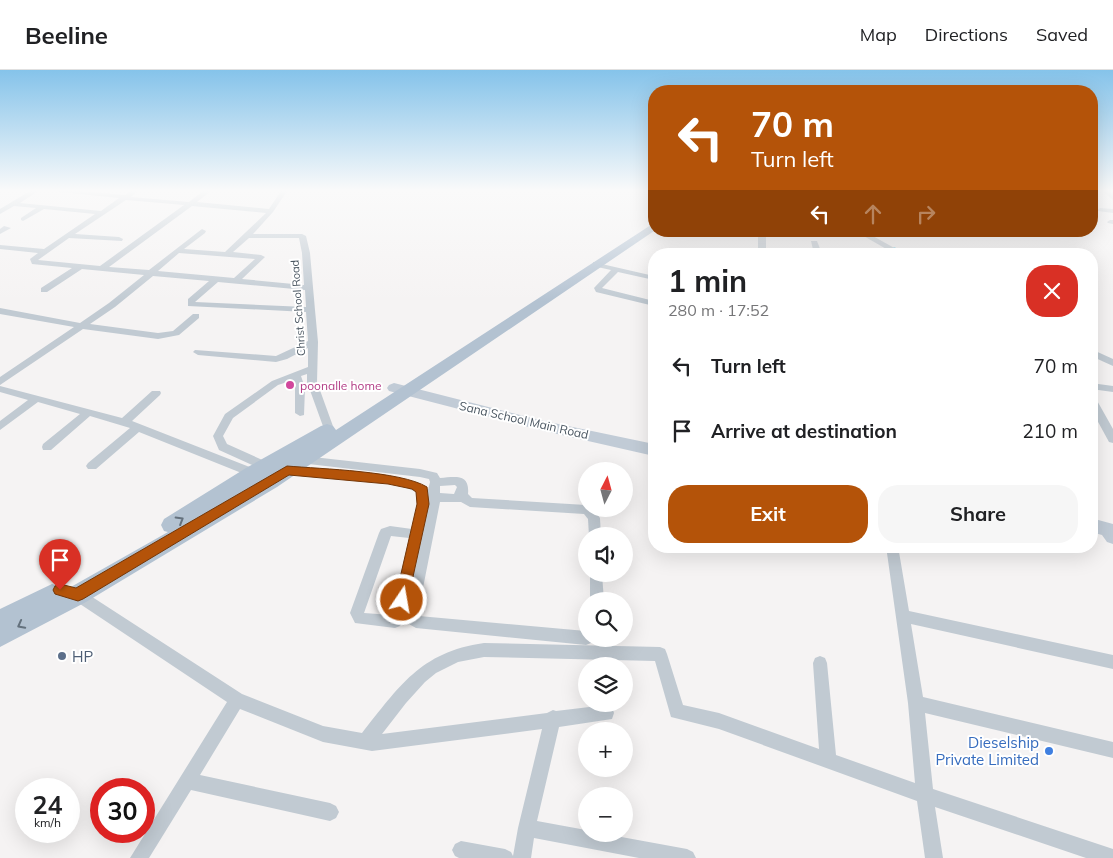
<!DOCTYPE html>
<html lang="en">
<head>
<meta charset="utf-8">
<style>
  body { margin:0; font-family:Mulish,sans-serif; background:#f6f6f6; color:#202124; height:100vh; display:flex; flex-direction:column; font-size:19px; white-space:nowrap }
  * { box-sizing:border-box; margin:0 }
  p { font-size:16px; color:#757577 }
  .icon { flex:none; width:28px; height:28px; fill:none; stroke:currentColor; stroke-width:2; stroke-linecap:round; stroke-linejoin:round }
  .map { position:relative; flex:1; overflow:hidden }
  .sheet { position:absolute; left:648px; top:178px; width:450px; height:305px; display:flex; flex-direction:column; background:#fff; border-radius:20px; box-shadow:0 5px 20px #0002 }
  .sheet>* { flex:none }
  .hud { position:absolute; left:648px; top:15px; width:450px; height:152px; border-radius:20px; box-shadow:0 5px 20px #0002; background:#b45309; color:#fff; overflow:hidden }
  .needle { width:32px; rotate:6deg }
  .tools { position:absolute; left:578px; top:392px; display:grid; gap:10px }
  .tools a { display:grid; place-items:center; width:55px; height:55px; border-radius:50%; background:#fff; box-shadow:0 5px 20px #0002; font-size:25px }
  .speed { position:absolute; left:15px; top:708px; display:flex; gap:10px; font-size:25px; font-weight:700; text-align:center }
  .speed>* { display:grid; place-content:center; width:65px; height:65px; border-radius:50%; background:#fff; box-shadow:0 5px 20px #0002; line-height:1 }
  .speed small { font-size:12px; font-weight:400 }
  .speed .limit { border:8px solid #d22; background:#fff; color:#111 }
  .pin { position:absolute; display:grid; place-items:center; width:42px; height:42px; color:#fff; margin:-51px -21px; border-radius:50% 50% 50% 0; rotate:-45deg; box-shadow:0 0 5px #0007 }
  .pin .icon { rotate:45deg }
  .me { position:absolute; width:55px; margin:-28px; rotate:12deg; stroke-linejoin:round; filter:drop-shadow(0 0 4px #0008) }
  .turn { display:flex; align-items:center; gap:18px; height:105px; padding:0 20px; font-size:22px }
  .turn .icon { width:65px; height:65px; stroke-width:2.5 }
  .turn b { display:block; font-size:35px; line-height:42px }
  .lanes { display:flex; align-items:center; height:48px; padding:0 20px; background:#0003; justify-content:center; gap:25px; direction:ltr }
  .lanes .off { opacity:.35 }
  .round { display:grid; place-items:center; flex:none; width:52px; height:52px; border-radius:20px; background:#f6f6f6 }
  .overview { display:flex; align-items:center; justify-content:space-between; height:85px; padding:0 20px }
  h1 { font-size:30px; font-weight:700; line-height:38px }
  .cta { display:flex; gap:10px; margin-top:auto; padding:10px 20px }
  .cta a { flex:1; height:58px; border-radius:20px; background:#b45309; color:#fff; font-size:20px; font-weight:700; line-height:58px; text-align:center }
  .cta a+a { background:#f6f6f6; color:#202124 }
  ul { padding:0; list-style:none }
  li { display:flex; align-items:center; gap:15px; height:65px; padding:0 20px }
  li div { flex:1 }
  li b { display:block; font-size:19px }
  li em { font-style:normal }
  header { display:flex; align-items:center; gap:30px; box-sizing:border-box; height:70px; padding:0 25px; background:#fff; border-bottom:1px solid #e0e0e0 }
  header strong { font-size:24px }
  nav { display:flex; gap:28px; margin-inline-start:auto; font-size:18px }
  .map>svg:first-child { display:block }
</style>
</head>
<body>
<header>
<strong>Beeline</strong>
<nav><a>Map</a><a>Directions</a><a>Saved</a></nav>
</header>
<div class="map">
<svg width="1113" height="788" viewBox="0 0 1113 788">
  <rect width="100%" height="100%" fill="#f5f3f3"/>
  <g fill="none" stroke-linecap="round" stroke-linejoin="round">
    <path stroke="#90daee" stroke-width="2" d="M894,178L905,184"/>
    <g fill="#c1cad2" fill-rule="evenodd">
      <path d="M30,121H38L20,133L101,141L119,128L50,121H81L125,125L130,121H138L131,127L189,132L203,121H211L197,132L269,139L281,121H287L273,142L253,164H302L306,166L310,183L315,240L318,272L317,312L334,359L333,362H325L324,359L307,312V304L301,306L305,318L304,345L300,346L295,343V318L293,310L278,315L233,348L223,366L227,374L269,393L271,396L269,399H261L219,380L213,366L225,344L272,311L308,297V278L287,289L276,292L198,285L193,282L195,280L276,286L308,271L306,242L188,236V229L209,211L153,206L115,237L90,254L158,263L173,261L193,244H199V248L179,265L158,269L83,259L0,315V307L74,257L0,244V238L80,253L109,233L144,205L82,199L47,222H41V218L72,198L32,194L30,189L38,183L0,179V175L44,179L95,144L44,139L23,151L21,150V148L36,138L14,136L0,144V139ZM126,130L184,135L100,196L38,190L69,168L122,171L123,169L119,167L75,164ZM192,136L266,143L225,182L184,179L205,163L206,161L202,159L149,200L109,197ZM249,168H299L302,183L304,215L242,209L265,187L261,185L233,182ZM179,183L255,189L234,208L158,201ZM218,212L305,220L306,237L195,232Z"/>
      <path d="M1103,121H1110L1113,124V130Z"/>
      <path d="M1100,138L1113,139V143L1098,141L1097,140Z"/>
      <path d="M1110,150H1113V154L1108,153L1107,152Z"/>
      <path d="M4,156L11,158L0,164V159Z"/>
      <rect x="758" y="161" width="8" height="23"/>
      <path d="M855,161H864L905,184H895Z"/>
      <path d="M811,171H817L822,184H814Z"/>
      <path d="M593,192L654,206V210L618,202L602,218L654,231V236L596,222L594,218L611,200L593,196Z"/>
      <path d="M1091,279L1113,289V296L1091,286Z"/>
      <path d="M1091,313L1113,316V322L1091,319Z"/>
      <path d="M0,316L122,348L152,321H160L161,323L160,325L132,351L257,400L259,403L257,406H249L139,362L96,399H88L86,396L88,393L130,358L90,346L51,380H43L42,377L43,374L80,344L38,332L0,360V351L28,330L0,322Z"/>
      <path d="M1091,326L1095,327L1113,359V373L1109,372L1091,339Z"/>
      <path d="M304,386L420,399L437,403L440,408C455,407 470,403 468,424L472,428L586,435V439H593L600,448L601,466H589L588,449L584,444L470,437L461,432H440L418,543L419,546L586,561V569H593L591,573L586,575L416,558L407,553L405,547L400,556L395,558L355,553L350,543L379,463L381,459L390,456L412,459L417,435L416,422C379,405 327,407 287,404L281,400L287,396C313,398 414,401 428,420L430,412L429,409L420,407L300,393L298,390ZM455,415L457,417L454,424L440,423V416ZM391,466L409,468L391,545L364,543Z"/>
      <path d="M886,476H898L909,541L1113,585V599L911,554L923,627L1113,672V688L925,643L933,719L1113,779V788H1086L935,737L943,788H925L917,731L719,659L671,647L655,591L484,587L458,592L436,603L425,612L406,633L382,664L547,643L553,640L556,641L606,635L612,637L614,643L612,649L559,657L537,751L586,760V764H605L687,779L693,782L696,788H639L534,768L531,788H459L455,786L452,780L455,774L461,771L505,779L511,782L513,786L518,758L542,659L372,681L323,672L240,639L200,705L330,733L336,736L339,742L336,748L330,751L191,720L149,788H130L227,632L74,530L55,524L53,520L55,516L60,514L83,521L242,624L323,656L362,663C399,617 420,582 484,573L660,577L665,579L667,584L683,635L719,643L819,679L813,593L815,588L820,586L825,588L827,593L836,685L915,713L908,633Z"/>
      <path d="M590,504H602L604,531H590Z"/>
    </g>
    <g fill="#c1cbd6" fill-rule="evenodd">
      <path d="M394,313L544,351L654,374V386L544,361L389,321L387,318L389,315Z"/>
      <path d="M1091,448L1113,454V474L1107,472L1102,465L1091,462Z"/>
    </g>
    <path fill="#b3c2d1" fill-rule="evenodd" d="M654,153V161L277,417L86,532L0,577V539L52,514L60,517L62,522L168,462L164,461L161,455L164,449L246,398L321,356L327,354L333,356L336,360Z"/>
  </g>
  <defs><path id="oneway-chevron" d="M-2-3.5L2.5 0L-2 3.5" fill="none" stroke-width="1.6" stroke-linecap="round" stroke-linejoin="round" transform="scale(1.25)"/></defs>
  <g stroke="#64717d">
    <use href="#oneway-chevron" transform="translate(180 450) rotate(-31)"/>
    <use href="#oneway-chevron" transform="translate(21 555) rotate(152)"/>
  </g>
  <linearGradient id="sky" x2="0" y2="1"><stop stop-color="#85c3ea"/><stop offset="0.52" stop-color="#fafafa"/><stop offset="1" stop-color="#fafafa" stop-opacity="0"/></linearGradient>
  <rect width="1113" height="232" fill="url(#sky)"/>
  <path fill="#b45309" stroke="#753606" d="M287,396C321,399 401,401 427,417L429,434L407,534L402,536L397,534L395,530L417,434L416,422L412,419L388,414L289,405L83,529L78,531L55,524L53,520L55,516L60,514L76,518Z"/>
  <circle fill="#d1479c" stroke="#fff" stroke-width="2" cx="290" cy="315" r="5"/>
  <circle fill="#5c6f8a" stroke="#fff" stroke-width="2" cx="62" cy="586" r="5"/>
  <circle fill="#3f7fe0" stroke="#fff" stroke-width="2" cx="1049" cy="681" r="5"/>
  <g text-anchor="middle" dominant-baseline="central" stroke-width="4" stroke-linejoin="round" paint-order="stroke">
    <g font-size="11" fill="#4a5661" stroke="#fff">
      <text transform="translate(298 238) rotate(-94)">Christ School Road</text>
    </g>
    <g font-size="12" fill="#b23c85" stroke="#fff" text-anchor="start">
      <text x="300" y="315">poonalle home</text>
    </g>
    <g font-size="12" fill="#4a5661" stroke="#fff">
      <text transform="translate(524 350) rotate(13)">Sana School Main Road</text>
    </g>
    <g font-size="15" fill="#4e5e75" stroke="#fff" text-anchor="start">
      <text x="72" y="586">HP</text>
    </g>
    <g font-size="15" fill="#366cbe" stroke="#fff" text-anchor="end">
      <text x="1039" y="672">Dieselship<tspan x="1039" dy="17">Private Limited</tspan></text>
    </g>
  </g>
</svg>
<div class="tools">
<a><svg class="needle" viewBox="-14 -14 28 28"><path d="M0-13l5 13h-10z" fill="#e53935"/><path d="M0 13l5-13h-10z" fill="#757577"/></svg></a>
<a><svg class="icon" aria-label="sound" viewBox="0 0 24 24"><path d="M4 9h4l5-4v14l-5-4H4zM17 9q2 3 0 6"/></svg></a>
<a><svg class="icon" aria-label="search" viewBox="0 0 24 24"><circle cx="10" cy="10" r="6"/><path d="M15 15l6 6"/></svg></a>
<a><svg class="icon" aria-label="layers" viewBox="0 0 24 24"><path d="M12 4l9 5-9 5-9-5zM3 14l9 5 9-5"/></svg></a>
<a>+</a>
<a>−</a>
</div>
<div class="speed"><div>24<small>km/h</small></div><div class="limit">30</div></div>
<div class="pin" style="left:60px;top:520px;background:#d93025"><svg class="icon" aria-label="arrive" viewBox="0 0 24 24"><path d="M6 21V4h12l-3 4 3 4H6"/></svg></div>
<svg class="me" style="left:402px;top:530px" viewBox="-20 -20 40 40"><circle r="17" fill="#b45309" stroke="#fff" stroke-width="3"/><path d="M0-11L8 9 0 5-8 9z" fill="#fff"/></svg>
<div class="hud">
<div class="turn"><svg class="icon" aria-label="left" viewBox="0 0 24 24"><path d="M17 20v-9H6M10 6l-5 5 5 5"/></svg><div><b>70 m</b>Turn left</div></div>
<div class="lanes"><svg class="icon" aria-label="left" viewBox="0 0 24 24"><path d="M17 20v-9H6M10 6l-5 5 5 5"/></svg><svg class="icon off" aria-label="ahead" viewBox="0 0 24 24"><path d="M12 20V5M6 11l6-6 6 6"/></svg><svg class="icon off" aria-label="right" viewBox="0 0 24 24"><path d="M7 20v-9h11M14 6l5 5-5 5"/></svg></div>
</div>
<section class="sheet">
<div class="overview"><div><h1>1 min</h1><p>280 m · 17:52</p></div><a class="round" style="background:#d93025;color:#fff"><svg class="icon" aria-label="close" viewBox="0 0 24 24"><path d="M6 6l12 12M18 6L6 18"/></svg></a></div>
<ul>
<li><svg class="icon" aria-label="left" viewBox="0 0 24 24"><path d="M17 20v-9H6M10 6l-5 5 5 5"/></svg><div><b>Turn left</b></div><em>70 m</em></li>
<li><svg class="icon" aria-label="arrive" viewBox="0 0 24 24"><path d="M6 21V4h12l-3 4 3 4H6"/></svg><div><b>Arrive at destination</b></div><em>210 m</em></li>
</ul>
<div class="cta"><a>Exit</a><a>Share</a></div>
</section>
</div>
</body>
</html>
